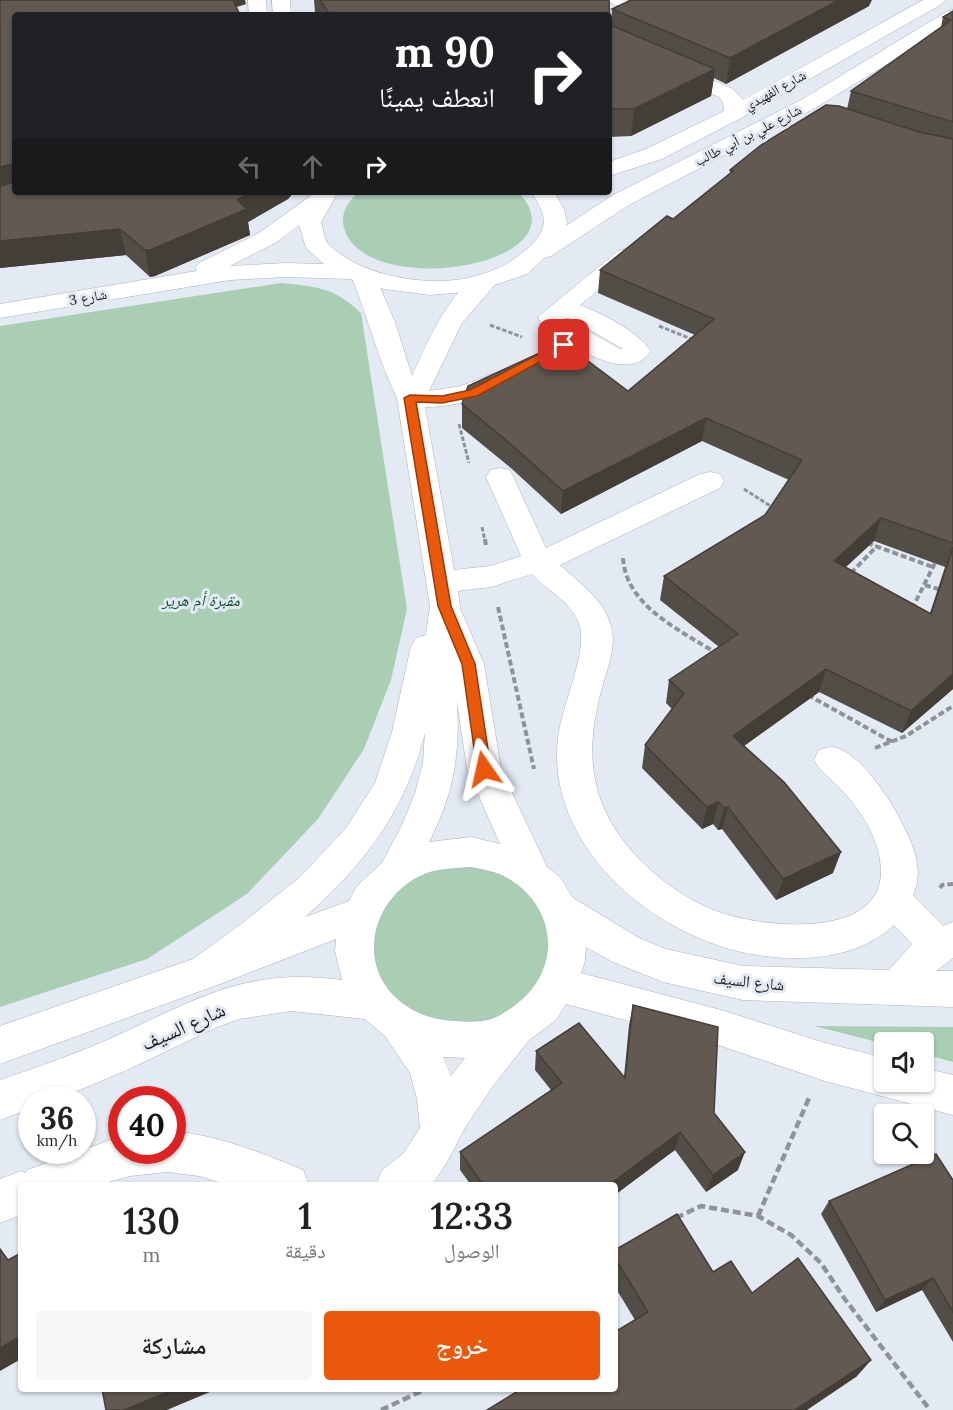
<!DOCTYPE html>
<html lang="ar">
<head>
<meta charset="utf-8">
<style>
  body { margin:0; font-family:Lora,"Noto Naskh Arabic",serif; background:#f6f6f6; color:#202124; direction:rtl; height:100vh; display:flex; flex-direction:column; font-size:22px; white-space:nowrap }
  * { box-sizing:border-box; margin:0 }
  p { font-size:20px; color:#757577 }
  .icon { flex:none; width:33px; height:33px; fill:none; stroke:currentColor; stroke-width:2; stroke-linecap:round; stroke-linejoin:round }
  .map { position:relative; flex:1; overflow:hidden; direction:ltr }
  .drawer { position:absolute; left:18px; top:1182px; width:600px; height:210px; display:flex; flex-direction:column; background:#fff; border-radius:6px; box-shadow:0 2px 4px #0004; direction:rtl }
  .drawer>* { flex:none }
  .guide { position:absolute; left:12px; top:12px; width:600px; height:183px; border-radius:6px; box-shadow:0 2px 4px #0004; direction:rtl; background:#202124; color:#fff; overflow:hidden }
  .buttons { position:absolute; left:874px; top:1032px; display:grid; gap:12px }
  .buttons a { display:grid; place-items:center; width:60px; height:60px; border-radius:6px; background:#fff; box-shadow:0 2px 4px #0004; font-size:30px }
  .speed { position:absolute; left:18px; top:1086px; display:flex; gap:12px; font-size:30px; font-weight:700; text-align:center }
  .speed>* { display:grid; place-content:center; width:78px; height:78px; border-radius:50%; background:#fff; box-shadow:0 2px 4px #0004; line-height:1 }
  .speed small { font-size:15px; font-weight:400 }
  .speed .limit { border:9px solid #d22; background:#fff; color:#111 }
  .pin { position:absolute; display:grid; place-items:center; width:51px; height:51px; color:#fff; margin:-26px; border-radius:12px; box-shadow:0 3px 9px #0006 }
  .me { position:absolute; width:66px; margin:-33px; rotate:349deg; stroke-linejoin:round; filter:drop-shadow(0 0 4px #0008) }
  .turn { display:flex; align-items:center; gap:21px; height:126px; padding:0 18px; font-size:27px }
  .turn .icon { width:78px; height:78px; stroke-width:2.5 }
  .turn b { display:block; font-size:42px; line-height:51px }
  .lanes { display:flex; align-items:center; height:57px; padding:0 18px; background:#0003; justify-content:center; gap:30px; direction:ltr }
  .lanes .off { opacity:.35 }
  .eta { display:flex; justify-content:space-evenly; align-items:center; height:102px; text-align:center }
  .eta b { font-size:36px; font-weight:600; line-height:42px }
  .action { display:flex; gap:12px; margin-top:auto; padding:12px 18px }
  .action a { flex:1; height:69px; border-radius:6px; background:#ea580c; color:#fff; font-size:24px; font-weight:600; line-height:69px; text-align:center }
  .action a+a { background:#f6f6f6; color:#202124 }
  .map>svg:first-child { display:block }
</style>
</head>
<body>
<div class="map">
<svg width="953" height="1410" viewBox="0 0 953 1410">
  <rect width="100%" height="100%" fill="#e3eaf4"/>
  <g fill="#a9ceb4">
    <path d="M359,192H518C589,265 365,302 344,228C340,213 348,201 359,192Z"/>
    <path d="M281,283C317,287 334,287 361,313L407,609L391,680L364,749L318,819L247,894L147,959L0,1007V326Z"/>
    <path d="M460,866C485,869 519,873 535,897C544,910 548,930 554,945L536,995L484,1025L452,1028L395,1003L378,980L370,953L373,926L386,902L407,882L432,870Z"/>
    <path d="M814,1026L953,1027V1062L924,1054V1042L885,1044Z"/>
  </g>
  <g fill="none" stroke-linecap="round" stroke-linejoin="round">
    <defs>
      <g id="minor">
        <path d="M609,0C623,0 646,0 655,8L653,12L646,14L612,4Z"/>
        <path d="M923,0H945L942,4L741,118L662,159L609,176V162L646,149L724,111L723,102L719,97L609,49V36L733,89L743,100Z"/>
        <path d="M953,10V24L815,108L629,205L551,256L543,258L535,256L531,251L535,246L613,195L801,100L946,12Z"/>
        <path d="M626,249L634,251L638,256L634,261L580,305C603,314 637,331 651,351C626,387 569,342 542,326L538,317L618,251ZM564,318H569L623,349H620Z"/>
        <path d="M364,271L373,273L376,278L395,322L412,376C425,349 457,266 495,276L498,281L462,323L429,391L461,386L505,369L514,371L518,377C504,398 449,407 425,407L454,570L490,566L521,556L486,477L490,470L500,468L510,470L546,548L700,474L710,472L720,474L724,481L720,488L560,565C580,584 603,598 611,626C617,647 607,668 602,688C583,755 590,808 639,859C662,882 691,903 722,913C769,929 893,940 880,860C876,832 857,806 838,786C829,777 820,771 814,760L819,750C823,749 828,747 832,747C864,750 908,826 915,854C919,868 919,882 913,895L943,926L953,922V958L936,971H953V1007L743,1000L663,982L613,962L586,947L585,961L581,973L721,1010L825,1043L885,1058V1082H924V1068L953,1075V1115L825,1081L721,1046L566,1004L556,1020L529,1040L493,1086L466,1126L447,1162L432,1185H376L382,1170L403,1154L420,1128L417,1099L410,1073L385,1036L365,1019L291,1011L239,1019L215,1028L127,1070L65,1096L55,1100H32V1108L0,1120V1080C39,1067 78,1053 116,1036C199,998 247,967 342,980L335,951L336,939L220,984L0,1064V1026L193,959L245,921L299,878L346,828L375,783L392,732L411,646L416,638L426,635L430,606L397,398C378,359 368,318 352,278L355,273ZM532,574C548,592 574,602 580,627C587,653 562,706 558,737C545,848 656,939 757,955C803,962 858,959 894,925L912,944L889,970L743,966L666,949L639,938L573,898L560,877L547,867L501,769L484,664L460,608L458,591L491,587ZM457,701L467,769L500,844L471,837L429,842C454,793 460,755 457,701ZM425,733L423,763L415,793L402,825L382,863L357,886L349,901L305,917C365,864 405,811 425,733ZM471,867C481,869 492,871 502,875C554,901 565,964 519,1002C510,1009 500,1017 488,1020C478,1022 466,1022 456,1021C432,1020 412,1013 394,996C354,955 378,889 430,872C443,868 458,868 471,867ZM443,1057L465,1058L451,1076Z"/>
        <path d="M172,1131C217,1135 262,1153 303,1170L309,1185H228L199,1176L167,1172L130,1176L98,1185H21V1215L0,1223V1179L21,1171L25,1173L27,1170L122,1136V1150H172Z"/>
      </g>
      <g id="major">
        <path d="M248,0H266L267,15H249Z"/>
        <path d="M272,0H290L291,15H273Z"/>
        <path d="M316,192H338L321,222C323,228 324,238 328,244C330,247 335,250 339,253C372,278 435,288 476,276C499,269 510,264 528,248C550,228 547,215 531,192H554L564,209L567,222L564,235L557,246L527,274L477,291L430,295L384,289L351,279L286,277L230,280L0,318V304L197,271L195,268L199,263L259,233ZM299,225L306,248L324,264L286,263L230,266L275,243Z"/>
      </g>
    </defs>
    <use href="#minor" stroke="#abb1bb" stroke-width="1"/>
    <use href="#major" stroke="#abb1bb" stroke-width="1"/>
    <g stroke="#8e939a" stroke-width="3" stroke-dasharray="4.5 2" stroke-linecap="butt">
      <path d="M490,325L522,337"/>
      <path d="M659,326L694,340"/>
      <path d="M459,424L469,463"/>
      <path d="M744,489L775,509"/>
      <path d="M482,527L485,541"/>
    </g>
    <g stroke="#8e939a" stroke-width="4" stroke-dasharray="6 3" stroke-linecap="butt">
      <path d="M485,539L486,546"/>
      <path d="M867,543L933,567"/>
      <path d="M623,558C626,606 680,630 716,653"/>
      <path d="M851,573L877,546"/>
      <path d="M925,585L941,590"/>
      <path d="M498,607L534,769"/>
      <path d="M912,609L937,559"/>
      <path d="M808,695L894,743"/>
      <path d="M875,748L906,736L953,706"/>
      <path d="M940,888L942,885L953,884"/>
    </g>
    <g stroke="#8e939a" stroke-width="4.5" stroke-dasharray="8 4" stroke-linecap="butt">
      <path d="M758,1216L809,1098"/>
      <path d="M676,1218L701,1206L758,1216L791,1235L821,1263L844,1298L930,1410"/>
      <path d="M381,1410L426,1389"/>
    </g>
    <use href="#minor" fill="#fff" fill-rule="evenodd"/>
    <use href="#major" fill="#fff" fill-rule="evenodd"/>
  </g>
  <g fill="#534d47" fill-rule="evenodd">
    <path d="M0,0L246,4L236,7L15,15V192H294L288,199L248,222L250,235L155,276L150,277L126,255L0,268Z"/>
    <path d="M314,0H609L611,25L612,9L869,6L726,84L714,78L711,96L631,136L609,137V15H316L315,13Z"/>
    <path d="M953,11V689L902,733L819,692L744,746L833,873L776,900L722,829L718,830L713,824L702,829L642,768L645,745L672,709L666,703L669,680L719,647L660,600L664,576L765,515L789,480L702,441L561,514L512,469L462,428V404L628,391L695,335L598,293L600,270L673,219L730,174V170L847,109L851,91L941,27L943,17ZM874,541L945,567L930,613L846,567Z"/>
    <path d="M633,1005L714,1113L738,1170L706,1192L675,1150L615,1185H471L460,1170V1152L551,1090L535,1070L536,1051L624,1077L629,1025Z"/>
    <path d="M953,1180V1342L922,1290L876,1312L821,1214L829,1201Z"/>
    <path d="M615,1250L713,1272L752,1293L871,1360L856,1377L635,1320L615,1287Z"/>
  </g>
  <g fill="#443e39">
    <path d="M227,0H245L246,4L229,9Z"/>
    <path d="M839,0H872L869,6L726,84L730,58Z"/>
    <path d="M715,69L711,96L631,136L634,109Z"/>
    <path d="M11,164L15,179V191L0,195V167Z"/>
    <path d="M252,192H294L288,199L248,222L250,235L155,276L150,277L145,250Z"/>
    <path d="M120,229L126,255L0,268V241Z"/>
    <path d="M706,418L702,441L561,514L563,491Z"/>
    <path d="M881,518L874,541L827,584L834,561Z"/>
    <path d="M826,669L819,692L727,758L733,736Z"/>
    <path d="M953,674V689L902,733L911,711Z"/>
    <path d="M718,802L713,824L702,829L707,807Z"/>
    <path d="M728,807L722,829L718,830L724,808Z"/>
    <path d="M841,852L833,873L776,900L783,879Z"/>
    <path d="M680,1132L675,1150L615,1195V1185H609Z"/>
    <path d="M745,1152L738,1170L706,1192L713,1175Z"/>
    <path d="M933,1278L922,1290L876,1312L885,1300Z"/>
    <path d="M21,1336V1359L0,1371V1348Z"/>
    <path d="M871,1360L856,1377L807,1410H795Z"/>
    <path d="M175,1389H217L167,1410H124Z"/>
  </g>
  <g fill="#615952" stroke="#443e39" stroke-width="1.5">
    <path d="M0,0H233L240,15H15V164H11L0,167Z"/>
    <path d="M320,0H609L610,25L715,69L634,109H609V15H330Z"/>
    <path d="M631,0H839L730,58L612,9Z"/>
    <path d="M953,11V122L851,91L951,20L943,17Z"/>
    <path d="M826,105L839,106L919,132L953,139V543L881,518L834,561L931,614L953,547V674L911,711L826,669L733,736L784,782L841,852L783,879L728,807L724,808L718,802L707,807L645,745L684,693L669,680L738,634L664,576L765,515L802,460L706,418L563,491L513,446L462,404L468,386L563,342L628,391L714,319L600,270L667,216L673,219L733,171L730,170L761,145Z"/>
    <path d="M15,182V192H252L237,200L247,209L150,250H145L120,229L0,241V186Z"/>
    <path d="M633,1005L718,1027L714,1113L745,1152L713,1175L680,1132L609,1185H483L460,1152L562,1083L536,1051L579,1023L625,1078Z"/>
    <path d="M936,1154L953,1180V1312L933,1278L885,1300L829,1201Z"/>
    <path d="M677,1214L713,1272L731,1261L752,1293L798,1258L871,1360L795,1410H487L521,1389H615V1332L648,1312L615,1258V1250Z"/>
    <path d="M0,1249L8,1260L21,1253V1336L0,1348Z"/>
    <path d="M102,1389H175L124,1410H106Z"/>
  </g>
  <path fill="#ea580c" stroke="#983908" stroke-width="1.5" d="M564,341L569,345L567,347L477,396L442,403L416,402L451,606L475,664L491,769L489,773H479L477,769L462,664L438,606L404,398L410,395L442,396L470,390Z"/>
  <g text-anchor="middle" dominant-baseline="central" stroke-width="6" stroke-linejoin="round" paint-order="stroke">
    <g font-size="14" fill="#191b1e" stroke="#e3eaf4">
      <text transform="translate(775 90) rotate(-29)">شارع الفهيدي</text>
      <text transform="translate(748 135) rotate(-27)">شارع علي بن أبي طالب</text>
      <text transform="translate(88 297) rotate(-10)">شارع 3</text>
    </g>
    <g font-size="16" font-style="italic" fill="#0f5630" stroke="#e3eaf4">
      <text x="201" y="600">مقبرة أم هرير</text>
    </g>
    <g font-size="16" fill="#191b1e" stroke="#e3eaf4">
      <text transform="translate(749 981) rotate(6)">شارع السيف</text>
    </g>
    <g font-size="20" fill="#191b1e" stroke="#e3eaf4">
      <text transform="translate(183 1026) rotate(-24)">شارع السيف</text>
    </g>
  </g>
</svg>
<div class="buttons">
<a><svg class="icon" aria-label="sound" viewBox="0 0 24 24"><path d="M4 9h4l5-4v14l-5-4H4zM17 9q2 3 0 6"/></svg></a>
<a><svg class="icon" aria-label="search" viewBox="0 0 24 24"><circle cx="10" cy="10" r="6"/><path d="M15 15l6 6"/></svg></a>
</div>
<div class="speed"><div>36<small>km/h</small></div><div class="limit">40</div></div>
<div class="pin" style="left:564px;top:345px;background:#d93025"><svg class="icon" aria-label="arrive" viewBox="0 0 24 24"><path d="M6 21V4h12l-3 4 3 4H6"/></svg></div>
<svg class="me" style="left:484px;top:769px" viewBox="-20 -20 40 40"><path d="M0-17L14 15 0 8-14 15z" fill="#ea580c" stroke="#fff" stroke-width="4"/></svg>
<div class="guide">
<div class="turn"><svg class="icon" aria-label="right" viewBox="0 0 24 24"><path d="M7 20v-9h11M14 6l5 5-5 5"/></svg><div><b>90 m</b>انعطف يمينًا</div></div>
<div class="lanes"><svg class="icon off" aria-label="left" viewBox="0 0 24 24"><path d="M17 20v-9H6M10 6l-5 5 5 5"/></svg><svg class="icon off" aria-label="ahead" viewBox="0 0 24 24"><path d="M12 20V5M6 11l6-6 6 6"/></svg><svg class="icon" aria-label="right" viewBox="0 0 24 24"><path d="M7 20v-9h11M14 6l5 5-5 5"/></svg></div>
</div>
<section class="drawer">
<div class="eta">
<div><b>12:33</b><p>الوصول</p></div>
<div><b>1</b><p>دقيقة</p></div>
<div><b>130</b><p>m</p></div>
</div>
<div class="action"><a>خروج</a><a>مشاركة</a></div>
</section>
</div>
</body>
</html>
